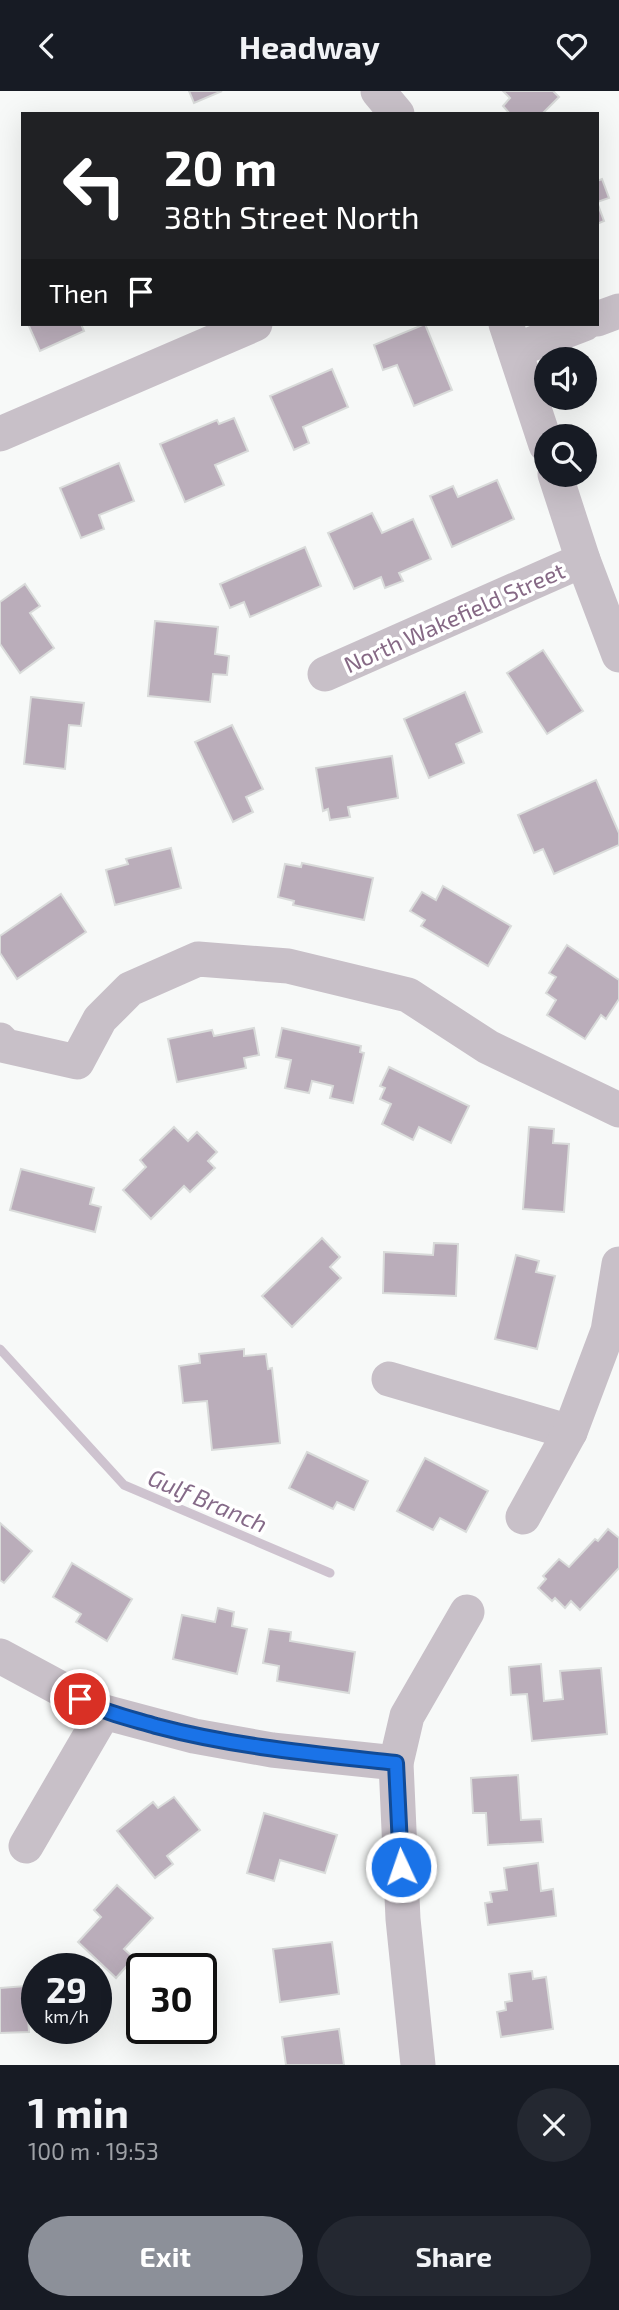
<!DOCTYPE html>
<html lang="en">
<head>
<meta charset="utf-8">
<style>
  body { margin:0; font-family:"Exo 2",sans-serif; background:#242831; color:#f1f3f6; height:100vh; display:flex; flex-direction:column; font-size:26px; white-space:nowrap }
  * { box-sizing:border-box; margin:0 }
  p { font-size:23px; color:#9ea1a6 }
  .icon { flex:none; width:38px; height:38px; fill:none; stroke:currentColor; stroke-width:2; stroke-linecap:round; stroke-linejoin:round }
  .map { position:relative; height:1974px; overflow:hidden }
  .sheet { display:flex; flex-direction:column; background:#171b24; flex:1 }
  .sheet>* { flex:none }
  .guide { position:absolute; left:21px; top:21px; width:578px; height:214px; border-radius:0px; box-shadow:0 7px 28px #0002; background:#202124; color:#fff; overflow:hidden }
  .tools { position:absolute; left:534px; top:256px; display:grid; gap:14px }
  .tools a { display:grid; place-items:center; width:63px; height:63px; border-radius:50%; background:#171b24; box-shadow:0 7px 28px #0002; font-size:35px }
  .speed { position:absolute; left:21px; top:1862px; display:flex; gap:14px; font-size:35px; font-weight:700; text-align:center }
  .speed>* { display:grid; place-content:center; width:91px; height:91px; border-radius:50%; background:#171b24; box-shadow:0 7px 28px #0002; line-height:1 }
  .speed small { font-size:18px; font-weight:400 }
  .speed .limit { border:4px solid #111; border-radius:10px; background:#fff; color:#111 }
  .pin { position:absolute; display:grid; place-items:center; width:60px; height:60px; color:#fff; margin:-30px; border:4px solid #fff; border-radius:50%; box-shadow:0 2px 7px #0007 }
  .me { position:absolute; width:77px; margin:-38px; rotate:357deg; stroke-linejoin:round; filter:drop-shadow(0 0 5px #0008) }
  .turn { display:flex; align-items:center; gap:24px; height:147px; padding:0 28px; font-size:32px }
  .turn .icon { width:91px; height:91px; stroke-width:2.5 }
  .turn b { display:block; font-size:49px; line-height:60px }
  .then { display:flex; align-items:center; height:66px; padding:0 28px; background:#0003; gap:14px; font-size:26px }
  .round { display:grid; place-items:center; flex:none; width:74px; height:74px; border-radius:37px; background:#242831 }
  .headline { display:flex; align-items:center; justify-content:space-between; height:119px; padding:0 28px }
  h1 { font-size:42px; font-weight:700; line-height:52px }
  .primary-button { display:flex; gap:14px; margin-top:auto; padding:14px 28px }
  .primary-button a { flex:1; height:80px; border-radius:42px; background:#8c9099; color:#fff; font-size:28px; font-weight:700; line-height:80px; text-align:center }
  .primary-button a+a { background:#242831; color:#f1f3f6 }
  header { display:flex; justify-content:space-between; align-items:center; height:91px; padding:0 28px; background:#171b24; font-size:32px; font-weight:700 }
  .map>svg:first-child { display:block }
</style>
</head>
<body>
<header><svg class="icon" aria-label="back" viewBox="0 0 24 24"><path d="M15 5l-7 7 7 7"/></svg>Headway<svg class="icon" aria-label="heart" viewBox="0 0 24 24"><path d="M12 20l-8-8c-3-5 5-10 8-4 3-6 11-1 8 4z"/></svg></header>
<div class="map">
<svg width="619" height="1974" viewBox="0 0 619 1974">
  <rect width="100%" height="100%" fill="#f7f9f8"/>
  <g fill="none" stroke-linecap="round" stroke-linejoin="round">
    <path stroke="#cec3cf" stroke-width="9" d="M0,1258L124,1394L330,1482"/>
  </g>
  <g fill="#baadba" stroke="#d9dbda" stroke-width="2">
    <path d="M189,0H222L194,12Z"/>
    <path d="M503,0H553L559,6L542,23H510L503,15L510,7Z"/>
    <path d="M602,88L609,107L597,111L604,130L597,133V90Z"/>
    <path d="M28,233H81L84,240L40,260Z"/>
    <path d="M425,233L452,299L414,315L397,274L383,279L374,254Z"/>
    <path d="M332,278L348,316L303,336L309,352L294,359L270,305Z"/>
    <path d="M234,327L248,360L215,374L224,394L185,411L160,353L217,329L219,333Z"/>
    <path d="M119,372L134,410L99,424L104,438L81,447L60,397Z"/>
    <path d="M497,389L514,428L452,456L430,405L453,395L458,406Z"/>
    <path d="M372,422L382,442L413,428L431,468L399,482L403,490L385,497L381,486L354,498L328,442Z"/>
    <path d="M305,456L321,495L250,526L244,511L230,517L220,493Z"/>
    <path d="M25,493L40,515L30,522L54,557L20,582L0,553V511Z"/>
    <path d="M155,530L218,536L215,563L229,565L227,584L213,583L210,611L148,605Z"/>
    <path d="M543,559L583,620L547,643L507,582Z"/>
    <path d="M465,601L482,641L456,653L464,672L429,687L404,628Z"/>
    <path d="M31,606L84,612L81,635L69,634L65,678L24,673Z"/>
    <path d="M232,634L263,698L246,706L253,721L233,731L195,651Z"/>
    <path d="M392,665L398,707L348,716L350,726L330,729L328,718L323,720L316,677Z"/>
    <path d="M596,689L619,742V754L554,783L543,758L534,762L518,724Z"/>
    <path d="M171,757L181,797L115,814L106,779L128,773L126,768Z"/>
    <path d="M302,772L373,787L364,829L293,814L294,810L278,806L285,773L301,776Z"/>
    <path d="M443,795L511,835L488,875L421,835L425,829L410,820L422,801L436,809Z"/>
    <path d="M61,803L86,841L17,888L0,862V845Z"/>
    <path d="M567,854L619,889V908L606,928L601,924L585,948L547,924L556,909L546,902L556,886L549,882Z"/>
    <path d="M254,937L259,964L244,967L246,977L177,991L168,948L212,939L214,945Z"/>
    <path d="M282,937L361,955L360,961L364,962L353,1012L330,1007L333,995L312,990L309,1002L285,997L291,969L276,966Z"/>
    <path d="M389,976L469,1015L451,1052L419,1036L413,1049L382,1033L391,1013L380,1008L385,997L380,995Z"/>
    <path d="M174,1036L188,1050L197,1041L217,1061L208,1070L215,1077L190,1101L184,1095L151,1128L123,1099L146,1076L140,1069Z"/>
    <path d="M529,1036L554,1038L553,1052L569,1053L564,1121L523,1118Z"/>
    <path d="M21,1078L94,1097L90,1113L101,1116L95,1141L10,1119Z"/>
    <path d="M322,1147L340,1166L330,1176L341,1187L292,1236L262,1205Z"/>
    <path d="M434,1152L458,1153L456,1205L383,1202L384,1161L433,1164Z"/>
    <path d="M516,1164L539,1170L536,1181L555,1185L537,1258L495,1248Z"/>
    <path d="M244,1258V1265L266,1263L268,1278L272,1277L280,1352L212,1359L207,1310L183,1312L179,1275L200,1272L199,1263Z"/>
    <path d="M307,1361L368,1390L354,1419L337,1411L333,1418L289,1397Z"/>
    <path d="M425,1367L488,1400L466,1441L440,1427L433,1439L397,1420Z"/>
    <path d="M0,1432L32,1460L4,1492L0,1489Z"/>
    <path d="M608,1438L619,1447V1477L580,1519L571,1510L565,1517L555,1507L552,1510L538,1497L546,1488L543,1485L559,1468L569,1476L595,1448L598,1450Z"/>
    <path d="M72,1472L132,1508L107,1550L76,1531L81,1523L53,1506Z"/>
    <path d="M218,1517L234,1521L232,1535L247,1538L237,1583L173,1568L182,1524L215,1531Z"/>
    <path d="M269,1538L291,1541L290,1550L355,1561L349,1602L277,1590L279,1575L263,1572Z"/>
    <path d="M541,1573L544,1610L563,1608L560,1580L601,1577L607,1643L532,1650L527,1603L511,1604L509,1576Z"/>
    <path d="M518,1684L521,1729L541,1728L543,1751L488,1754L486,1722H473L471,1687Z"/>
    <path d="M174,1706L200,1739L167,1765L173,1773L155,1787L117,1740L153,1711L158,1717Z"/>
    <path d="M264,1722L337,1744L325,1782L280,1769L274,1790L247,1782Z"/>
    <path d="M538,1772L541,1800L553,1798L556,1825L488,1834L485,1812L492,1811L490,1801L507,1799L504,1777Z"/>
    <path d="M117,1794L153,1827L124,1858L134,1867L116,1887L78,1851L101,1826L94,1819Z"/>
    <path d="M332,1851L339,1903L280,1911L273,1858Z"/>
    <path d="M532,1880L533,1888L546,1886L553,1938L501,1946L497,1921L506,1919L505,1911L512,1910L509,1883Z"/>
    <path d="M26,1895L29,1941L0,1942V1897Z"/>
    <path d="M339,1938L344,1974H286L282,1946Z"/>
  </g>
  <g fill="none" stroke-linecap="round" stroke-linejoin="round">
    <g stroke="#c8c0c8" stroke-width="35">
      <path d="M378,0L397,23"/>
      <path d="M597,228L619,220"/>
      <path d="M506,233L546,354"/>
      <path d="M516,259L584,233"/>
      <path d="M0,343L255,233"/>
      <path d="M555,383L583,469L619,564"/>
      <path d="M325,583L583,469"/>
      <path d="M0,949L6,955L77,971L100,928L130,898L198,868L288,875L408,904L488,956L619,1019"/>
      <path d="M389,1288L570,1341"/>
      <path d="M523,1426L570,1341L608,1240L619,1173"/>
      <path d="M0,1565L104,1621L194,1645L272,1659L396,1672"/>
      <path d="M26,1755L104,1621"/>
      <path d="M418,1974L403,1828L396,1672L407,1625L467,1521"/>
    </g>
  </g>
  <g fill="none" stroke-linecap="round" stroke-linejoin="round">
    <defs>
      <path id="route" d="M80,1608C105,1622 129,1627 156,1635C235,1656 315,1663 396,1672L401,1776"/>
    </defs>
    <use href="#route" stroke="#114b97" stroke-width="18"/>
    <use href="#route" stroke="#1a73e8" stroke-width="12"/>
  </g>
  <g text-anchor="middle" dominant-baseline="central" stroke-width="7" stroke-linejoin="round" paint-order="stroke">
    <g font-size="23" fill="#866985" stroke="#fff">
      <text transform="translate(454 526) rotate(-24)">North Wakefield Street</text>
    </g>
    <g font-size="24" font-style="italic" fill="#856a88" stroke="#fff">
      <text transform="translate(208 1409) rotate(23)">Gulf Branch</text>
    </g>
  </g>
</svg>
<div class="tools">
<a><svg class="icon" aria-label="sound" viewBox="0 0 24 24"><path d="M4 9h4l5-4v14l-5-4H4zM17 9q2 3 0 6"/></svg></a>
<a><svg class="icon" aria-label="search" viewBox="0 0 24 24"><circle cx="10" cy="10" r="6"/><path d="M15 15l6 6"/></svg></a>
</div>
<div class="speed"><div>29<small>km/h</small></div><div class="limit">30</div></div>
<div class="pin" style="left:80px;top:1608px;background:#d93025"><svg class="icon" aria-label="arrive" viewBox="0 0 24 24"><path d="M6 21V4h12l-3 4 3 4H6"/></svg></div>
<svg class="me" style="left:401px;top:1776px" viewBox="-20 -20 40 40"><circle r="17" fill="#1a73e8" stroke="#fff" stroke-width="3"/><path d="M0-11L8 9 0 5-8 9z" fill="#fff"/></svg>
<div class="guide">
<div class="turn"><svg class="icon" aria-label="left" viewBox="0 0 24 24"><path d="M17 20v-9H6M10 6l-5 5 5 5"/></svg><div><b>20 m</b>38th Street North</div></div>
<div class="then">Then<svg class="icon" aria-label="arrive" viewBox="0 0 24 24"><path d="M6 21V4h12l-3 4 3 4H6"/></svg></div>
</div>
</div>
<section class="sheet">
<div class="headline"><div><h1>1 min</h1><p>100 m · 19:53</p></div><a class="round"><svg class="icon" aria-label="close" viewBox="0 0 24 24"><path d="M6 6l12 12M18 6L6 18"/></svg></a></div>
<div class="primary-button"><a>Exit</a><a>Share</a></div>
</section>
</body>
</html>
